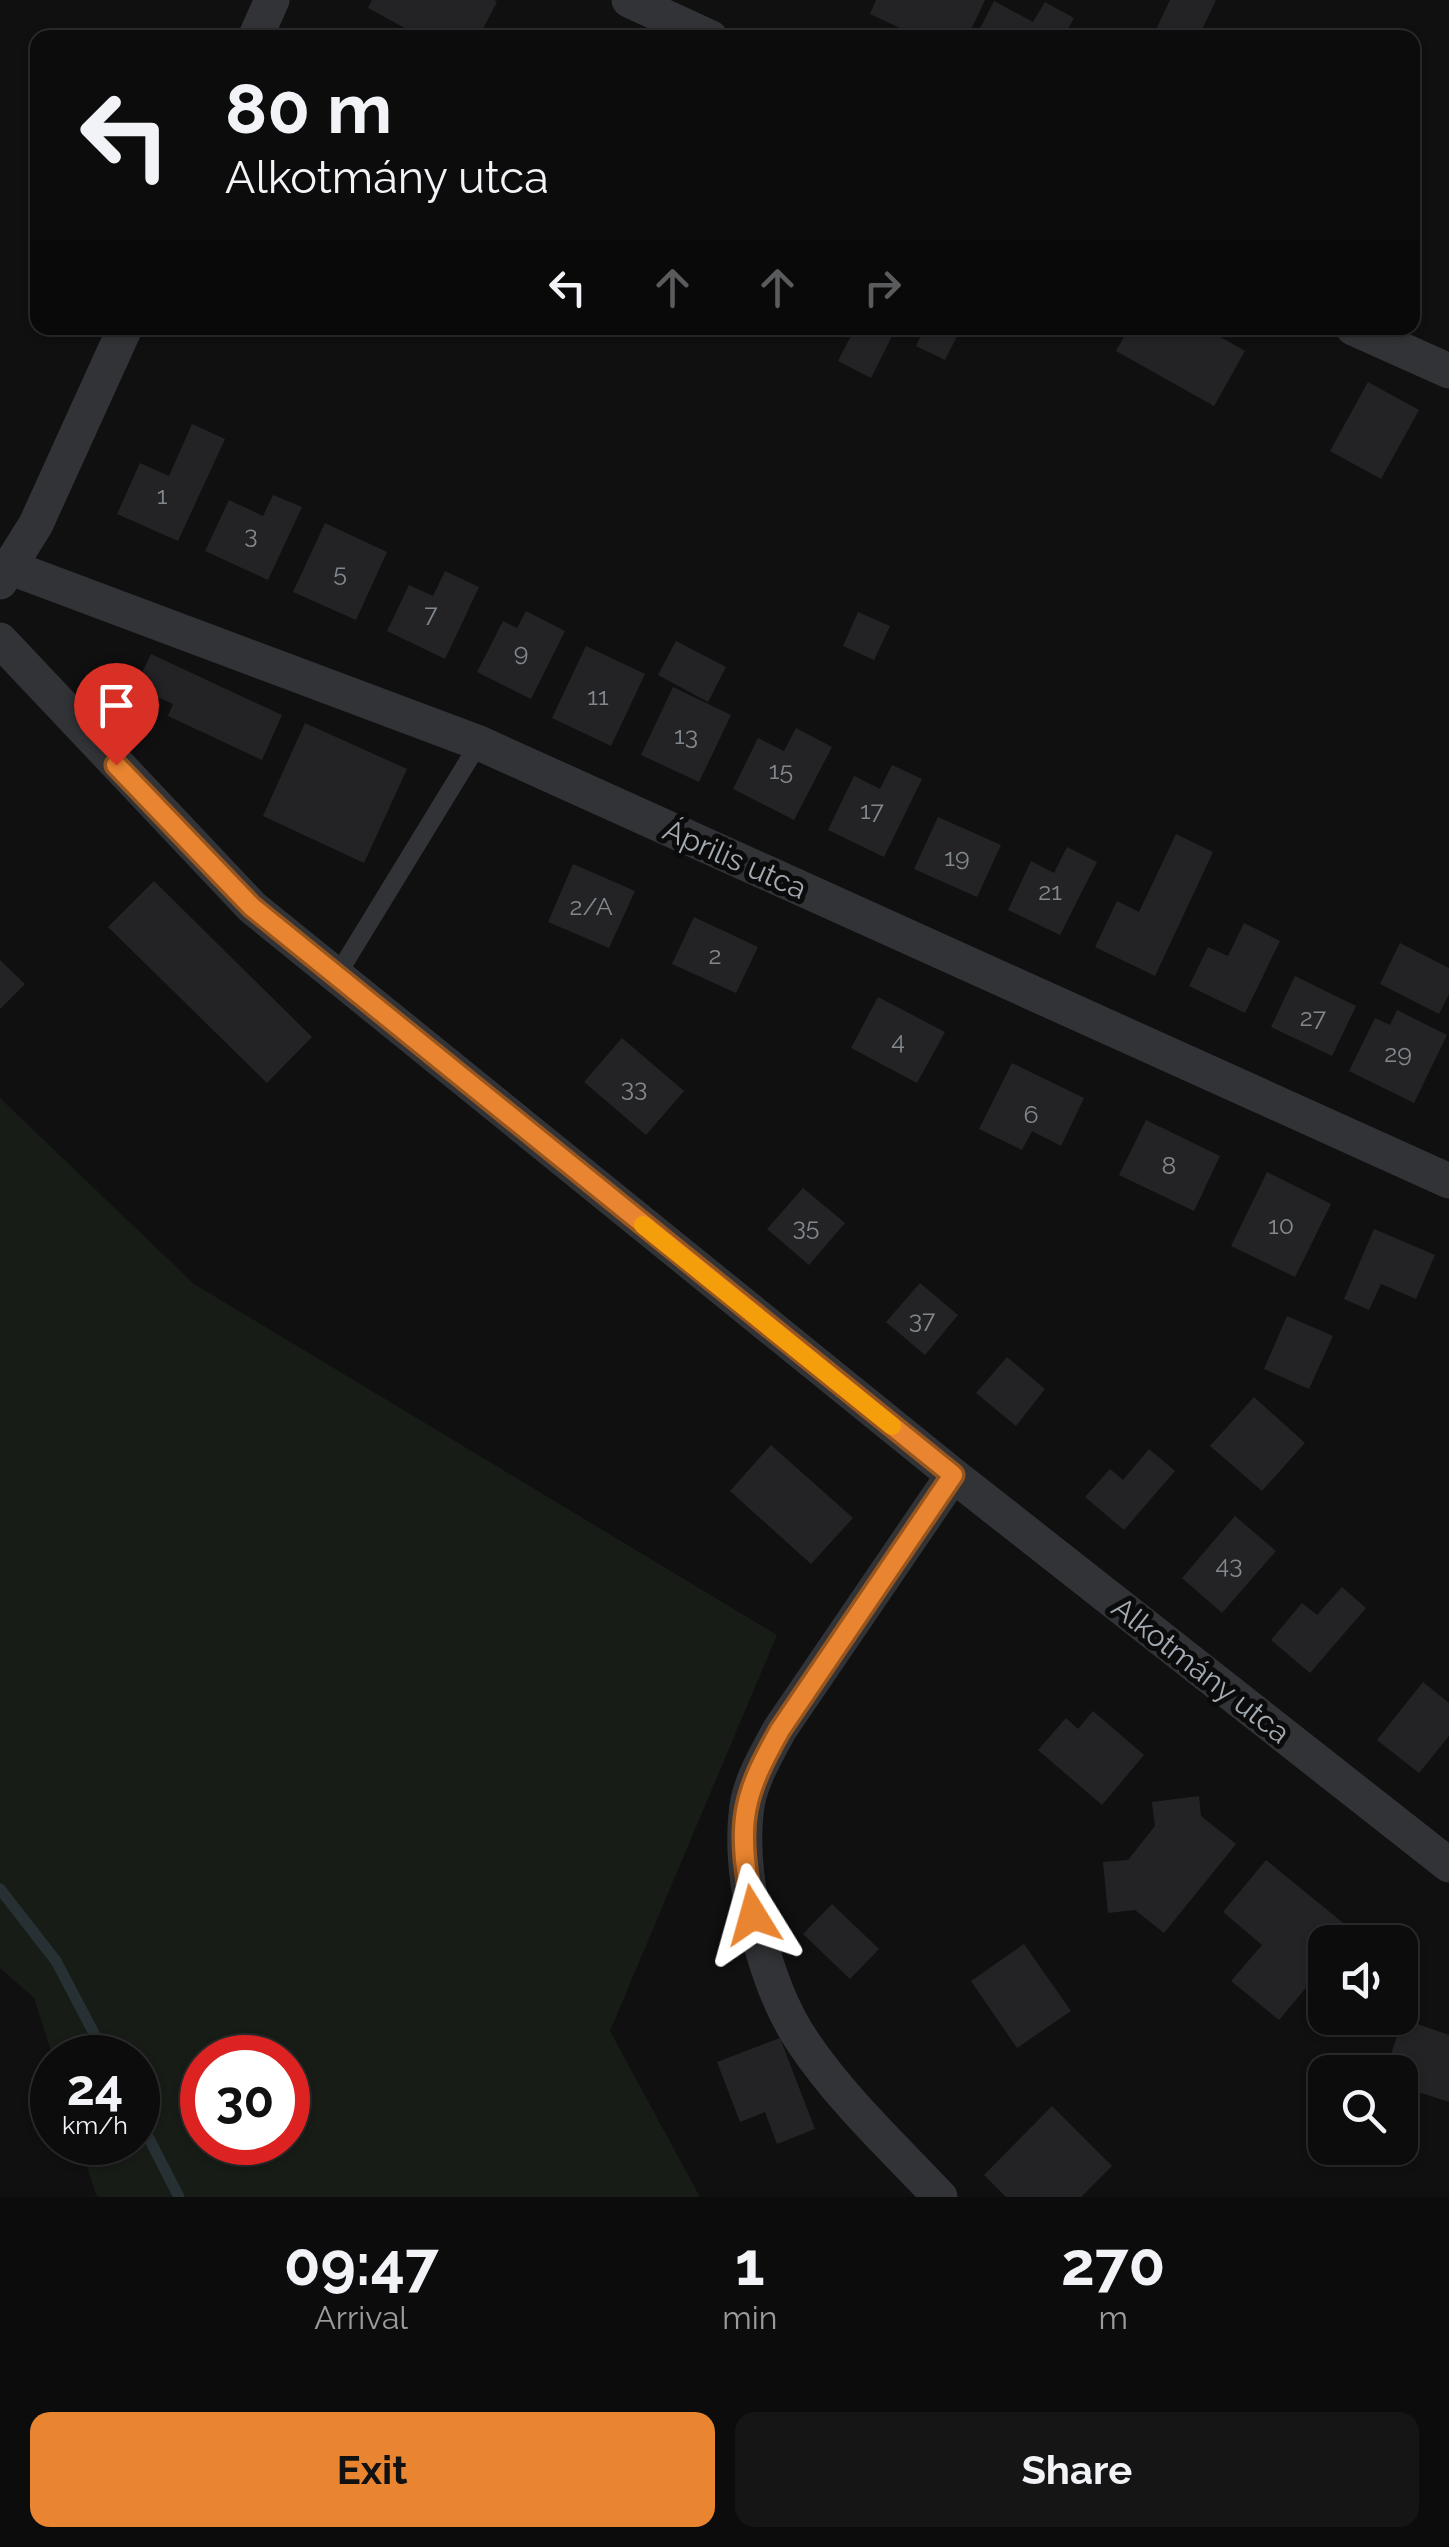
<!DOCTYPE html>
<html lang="en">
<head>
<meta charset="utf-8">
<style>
  body { margin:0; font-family:Raleway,sans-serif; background:#151516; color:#f1f3f6; height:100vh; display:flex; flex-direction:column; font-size:38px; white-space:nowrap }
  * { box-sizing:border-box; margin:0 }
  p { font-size:32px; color:#9a9b9d }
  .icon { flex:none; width:55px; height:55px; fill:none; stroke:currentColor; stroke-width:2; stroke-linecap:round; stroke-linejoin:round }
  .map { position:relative; height:2197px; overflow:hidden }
  .side { display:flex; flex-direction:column; background:#0c0c0d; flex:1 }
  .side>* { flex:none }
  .top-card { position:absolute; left:30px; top:30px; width:1390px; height:305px; border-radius:20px; box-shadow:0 2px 8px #0004,0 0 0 2px #2c2c2e; background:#0c0c0d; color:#f1f3f6; overflow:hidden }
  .fabs { position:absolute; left:1308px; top:1925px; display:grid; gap:20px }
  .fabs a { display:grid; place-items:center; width:110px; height:110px; border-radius:20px; background:#0c0c0d; box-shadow:0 2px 8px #0004,0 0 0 2px #2c2c2e; font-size:50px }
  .speed { position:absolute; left:30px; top:2035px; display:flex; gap:20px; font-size:50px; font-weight:700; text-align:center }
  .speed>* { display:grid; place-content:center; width:130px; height:130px; border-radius:50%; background:#0c0c0d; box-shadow:0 2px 8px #0004,0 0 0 2px #2c2c2e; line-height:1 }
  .speed small { font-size:25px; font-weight:400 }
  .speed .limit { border:15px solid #d22; background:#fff; color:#111 }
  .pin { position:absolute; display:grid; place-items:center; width:85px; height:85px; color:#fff; margin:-102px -42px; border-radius:50% 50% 50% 0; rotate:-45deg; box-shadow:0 0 10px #0007 }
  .pin .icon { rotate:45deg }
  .me { position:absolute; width:110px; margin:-55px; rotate:352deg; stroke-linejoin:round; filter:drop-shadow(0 0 8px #0008) }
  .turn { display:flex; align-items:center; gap:35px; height:210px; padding:0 30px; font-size:45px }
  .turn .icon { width:130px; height:130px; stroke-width:2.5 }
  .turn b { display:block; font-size:70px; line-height:85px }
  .lanes { display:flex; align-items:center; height:95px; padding:0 30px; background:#0003; justify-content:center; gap:50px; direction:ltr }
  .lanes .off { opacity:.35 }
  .eta { display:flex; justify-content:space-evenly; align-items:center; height:170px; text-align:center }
  .eta b { font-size:60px; font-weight:700; line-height:70px }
  .action { display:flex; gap:20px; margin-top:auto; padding:20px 30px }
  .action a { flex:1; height:115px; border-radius:20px; background:#e98530; color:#111; font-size:40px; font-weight:700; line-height:115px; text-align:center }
  .action a+a { background:#151516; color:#f1f3f6 }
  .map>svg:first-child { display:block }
</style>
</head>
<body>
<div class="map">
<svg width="1449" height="2197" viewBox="0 0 1449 2197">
  <rect width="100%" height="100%" fill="#101011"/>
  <path fill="#171c17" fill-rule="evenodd" d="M0,1098L194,1284L777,1635L610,2031L700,2197H97L79,2143L138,2142V2058L53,2057L34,1998L0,1968ZM202,2058H288V2142H202Z"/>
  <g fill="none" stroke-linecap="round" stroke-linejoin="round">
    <g stroke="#273134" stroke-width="11">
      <path d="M0,1889L56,1961L107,2058"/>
      <path d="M138,2117L179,2197"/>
    </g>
  </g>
  <g fill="#232325">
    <path d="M372,0H494L497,2L478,38H423L368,8Z"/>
    <path d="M876,0H985L967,38H921L870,14Z"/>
    <path d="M1170,0H1216L1198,38H1152Z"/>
    <path d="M994,1L1033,22L1045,2L1074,18L1063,38H975Z"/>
    <path d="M855,328H896L871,378L838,361Z"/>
    <path d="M924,328H961L945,360L916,346Z"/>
    <path d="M1129,328H1212L1210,331L1245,351L1214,406L1116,351Z"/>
    <path d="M1368,382L1419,410L1381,479L1330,451Z"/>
    <path d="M192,424L225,439L178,541L117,514L140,463L169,476Z"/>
    <path d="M273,495L302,507L268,580L205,551L229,500L263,516Z"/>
    <path d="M325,523L387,552L356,620L293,592Z"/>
    <path d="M445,571L479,587L445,659L387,631L409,585L433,596Z"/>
    <path d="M526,611L565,631L531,699L477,672L503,621L517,628Z"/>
    <path d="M858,612L890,626L874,660L843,646Z"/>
    <path d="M676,641L726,667L708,702L658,675Z"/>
    <path d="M586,646L645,674L611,746L552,718Z"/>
    <path d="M151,654L282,715L262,760L168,716L173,704L135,687Z"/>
    <path d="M673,687L731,715L699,782L641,755Z"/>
    <path d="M305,723L407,769L364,863L263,816Z"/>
    <path d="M796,728L832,747L794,820L733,789L758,738L784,751Z"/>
    <path d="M892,765L922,779L884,857L828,830L854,776L880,789Z"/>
    <path d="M938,817L1001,845L977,897L914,869Z"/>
    <path d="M1176,834L1213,852L1155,976L1095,947L1117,901L1139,912Z"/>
    <path d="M1067,847L1097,862L1060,935L1008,910L1031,861L1054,873Z"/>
    <path d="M573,864L635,891L609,948L548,922Z"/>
    <path d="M154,881L312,1037L267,1083L108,927Z"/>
    <path d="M694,917L758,947L736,993L672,964Z"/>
    <path d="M1244,923L1280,941L1245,1013L1189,986L1208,947L1228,956Z"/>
    <path d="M1400,943L1449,968V994L1439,1014L1380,984Z"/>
    <path d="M0,960L25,984L0,1009Z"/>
    <path d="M1295,976L1356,1006L1332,1056L1271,1027Z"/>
    <path d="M878,997L945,1032L917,1083L851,1048Z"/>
    <path d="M1397,1010L1447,1035L1414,1103L1349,1071L1375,1018L1390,1025Z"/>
    <path d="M622,1038L684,1091L646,1135L584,1082Z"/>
    <path d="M1012,1063L1084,1098L1061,1146L1032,1131L1022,1150L979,1129Z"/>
    <path d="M1146,1120L1220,1156L1194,1211L1119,1175Z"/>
    <path d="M1267,1172L1331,1204L1295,1277L1231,1246Z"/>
    <path d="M803,1188L845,1223L809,1265L767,1229Z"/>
    <path d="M1374,1229L1435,1255L1416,1299L1381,1284L1369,1310L1344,1299Z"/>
    <path d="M920,1283L958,1315L925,1355L886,1322Z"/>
    <path d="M1287,1316L1333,1336L1309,1389L1264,1369Z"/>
    <path d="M1007,1357L1045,1389L1016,1426L976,1393Z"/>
    <path d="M1254,1397L1305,1443L1262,1491L1210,1446Z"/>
    <path d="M771,1445L853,1518L811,1564L730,1491Z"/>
    <path d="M1149,1449L1175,1471L1124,1530L1085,1497L1110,1469L1123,1480Z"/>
    <path d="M1235,1516L1276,1551L1222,1613L1182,1578Z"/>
    <path d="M1342,1587L1366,1608L1310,1673L1271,1640L1302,1603L1317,1615Z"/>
    <path d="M1423,1682L1449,1703V1736L1419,1773L1377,1740Z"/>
    <path d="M1093,1711L1144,1755L1102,1805L1038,1750L1066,1718L1078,1729Z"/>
    <path d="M1199,1796L1201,1816L1236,1844L1164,1933L1135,1910L1108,1913L1103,1862L1128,1860L1155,1826L1152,1802Z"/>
    <path d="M1266,1860L1353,1931L1343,1942H1325V1965L1279,2020L1231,1981L1262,1945L1223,1912Z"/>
    <path d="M832,1904L879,1949L850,1979L803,1934Z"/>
    <path d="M1024,1944L1071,2011L1017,2048L971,1981Z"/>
    <path d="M1403,2019L1449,2035V2102L1400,2086V2072H1385Z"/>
    <path d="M780,2038L815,2129L777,2144L765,2112L740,2122L717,2062Z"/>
    <path d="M1052,2106L1112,2166L1081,2197H1006L984,2175Z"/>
  </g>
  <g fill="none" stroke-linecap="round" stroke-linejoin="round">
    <path stroke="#313336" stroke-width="18" d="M336,977L479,743"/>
    <g stroke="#313336" stroke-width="35">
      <path d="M629,0L711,38"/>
      <path d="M255,38L272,0"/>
      <path d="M1353,328L1449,371"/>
      <path d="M9,567L479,743L1449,1181"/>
      <path d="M0,582L36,524L125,328"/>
      <path d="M0,640L252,907L953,1475L1449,1865"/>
      <path d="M940,2197C893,2147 841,2099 803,2042C765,1986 739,1881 746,1814C748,1784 766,1755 780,1729L953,1475"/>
    </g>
  </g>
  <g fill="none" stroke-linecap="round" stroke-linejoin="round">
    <defs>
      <path id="route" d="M116,765L252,907L953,1475L780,1730C766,1755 751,1782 746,1811C740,1844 748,1882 753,1915"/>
    </defs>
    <use href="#route" stroke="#97561f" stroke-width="25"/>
    <use href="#route" stroke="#e98530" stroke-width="18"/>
    <path stroke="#f59e0b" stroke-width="18" d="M643,1225L892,1426"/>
  </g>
  <g text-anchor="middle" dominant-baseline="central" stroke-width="10" stroke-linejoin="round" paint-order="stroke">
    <g font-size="25" fill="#82888e">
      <text x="162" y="495">1</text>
      <text x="251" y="534">3</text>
      <text x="340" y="572">5</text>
      <text x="431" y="613">7</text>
      <text x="521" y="652">9</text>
      <text x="598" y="696">11</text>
      <text x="686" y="735">13</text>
      <text x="781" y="770">15</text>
      <text x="872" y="810">17</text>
      <text x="957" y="857">19</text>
      <text x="1050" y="891">21</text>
      <text x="591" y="906">2/A</text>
      <text x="715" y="955">2</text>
      <text x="1313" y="1017">27</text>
      <text x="898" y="1040">4</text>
      <text x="1398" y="1053">29</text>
      <text x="634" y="1087">33</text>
      <text x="1031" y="1114">6</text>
      <text x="1169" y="1165">8</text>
      <text x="1281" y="1225">10</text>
      <text x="806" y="1226">35</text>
      <text x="922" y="1319">37</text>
      <text x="1229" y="1564">43</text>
    </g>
    <g font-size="30" fill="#a2aab2" stroke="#0b0b0c">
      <text transform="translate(735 859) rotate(24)">Április utca</text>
      <text transform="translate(1201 1670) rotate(38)">Alkotmány utca</text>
    </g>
  </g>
</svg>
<div class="fabs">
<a><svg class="icon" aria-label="sound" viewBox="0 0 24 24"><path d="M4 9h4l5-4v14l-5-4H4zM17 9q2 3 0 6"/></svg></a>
<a><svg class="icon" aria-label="search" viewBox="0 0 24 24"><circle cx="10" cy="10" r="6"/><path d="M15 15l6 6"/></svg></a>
</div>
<div class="speed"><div>24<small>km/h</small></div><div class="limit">30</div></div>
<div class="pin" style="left:116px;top:765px;background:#d93025"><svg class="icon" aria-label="arrive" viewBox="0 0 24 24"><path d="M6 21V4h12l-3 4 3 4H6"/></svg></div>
<svg class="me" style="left:753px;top:1915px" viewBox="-20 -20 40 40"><path d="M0-17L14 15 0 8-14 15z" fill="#e98530" stroke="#fff" stroke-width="4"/></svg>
<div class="top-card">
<div class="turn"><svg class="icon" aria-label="left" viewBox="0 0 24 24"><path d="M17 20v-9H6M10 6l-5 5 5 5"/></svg><div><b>80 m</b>Alkotmány utca</div></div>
<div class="lanes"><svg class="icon" aria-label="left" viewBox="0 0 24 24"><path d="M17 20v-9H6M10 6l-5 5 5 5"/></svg><svg class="icon off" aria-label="ahead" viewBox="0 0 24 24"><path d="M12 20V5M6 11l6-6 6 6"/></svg><svg class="icon off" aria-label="ahead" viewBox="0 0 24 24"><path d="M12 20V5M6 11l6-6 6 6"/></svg><svg class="icon off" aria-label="right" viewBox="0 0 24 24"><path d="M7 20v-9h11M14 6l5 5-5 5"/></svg></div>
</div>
</div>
<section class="side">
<div class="eta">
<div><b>09:47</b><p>Arrival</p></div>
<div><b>1</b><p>min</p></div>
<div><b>270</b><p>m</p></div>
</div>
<div class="action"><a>Exit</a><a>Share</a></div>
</section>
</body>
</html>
